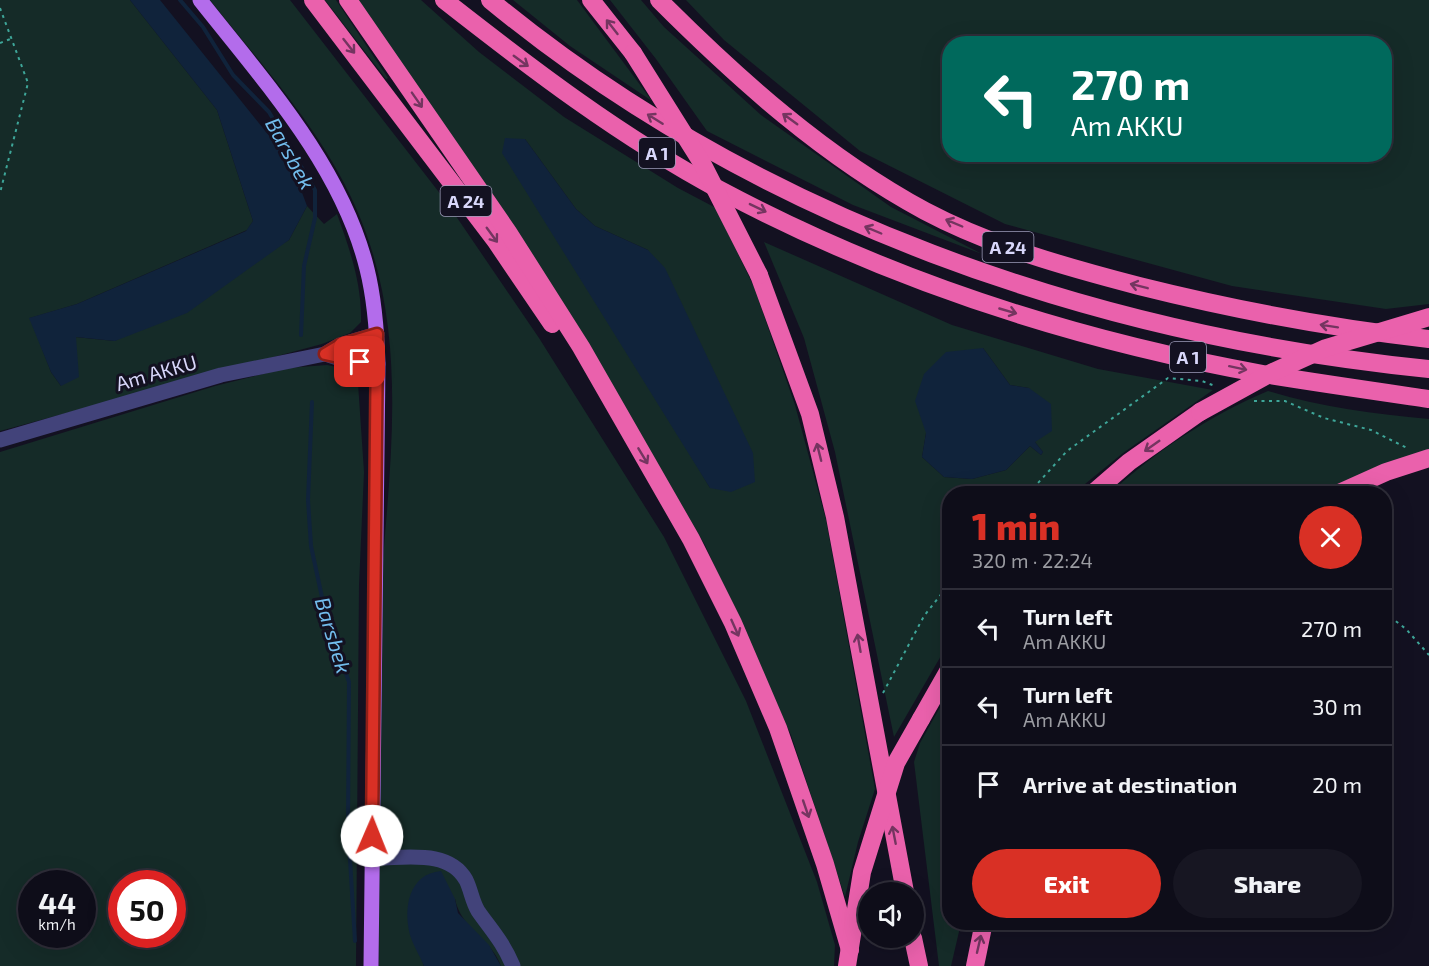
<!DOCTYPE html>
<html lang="en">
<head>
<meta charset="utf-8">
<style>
  body { margin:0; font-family:"Exo 2",sans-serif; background:#171622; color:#f1f3f6; height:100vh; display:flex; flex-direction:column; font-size:22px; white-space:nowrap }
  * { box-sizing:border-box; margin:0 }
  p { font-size:20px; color:#9b9ca2 }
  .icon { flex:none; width:33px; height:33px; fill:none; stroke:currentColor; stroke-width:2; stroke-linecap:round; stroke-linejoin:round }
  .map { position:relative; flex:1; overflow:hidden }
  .panel { position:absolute; left:942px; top:486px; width:450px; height:444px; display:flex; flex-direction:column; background:#0e0d19; border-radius:24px; box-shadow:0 6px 24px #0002,0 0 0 2px #2e2d38 }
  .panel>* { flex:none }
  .top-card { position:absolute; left:942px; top:36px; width:450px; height:126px; border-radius:24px; box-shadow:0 6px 24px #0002,0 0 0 2px #2e2d38; background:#00695c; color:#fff; overflow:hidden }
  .controls { position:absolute; left:858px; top:882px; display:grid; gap:12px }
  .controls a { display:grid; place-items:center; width:66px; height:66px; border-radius:50%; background:#0e0d19; box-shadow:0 6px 24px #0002,0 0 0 2px #2e2d38; font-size:30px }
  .speed { position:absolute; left:18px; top:870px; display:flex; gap:12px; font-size:30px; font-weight:700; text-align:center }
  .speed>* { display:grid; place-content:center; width:78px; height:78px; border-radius:50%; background:#0e0d19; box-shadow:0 6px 24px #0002,0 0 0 2px #2e2d38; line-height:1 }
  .speed small { font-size:15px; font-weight:400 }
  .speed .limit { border:9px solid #d22; background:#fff; color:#111 }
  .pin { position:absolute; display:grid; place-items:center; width:51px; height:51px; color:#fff; margin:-26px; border-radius:12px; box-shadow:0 3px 9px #0006 }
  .me { position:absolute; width:66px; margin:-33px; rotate:1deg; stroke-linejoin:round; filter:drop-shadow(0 0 4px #0008) }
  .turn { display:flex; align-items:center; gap:21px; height:126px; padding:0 30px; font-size:27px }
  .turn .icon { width:78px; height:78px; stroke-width:2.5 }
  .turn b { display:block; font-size:42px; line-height:51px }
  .round { display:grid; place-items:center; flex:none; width:63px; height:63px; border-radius:32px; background:#171622 }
  .headline { display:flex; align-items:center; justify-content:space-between; height:102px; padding:0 30px }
  h1 { font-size:36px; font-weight:800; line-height:45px; color:#d93025 }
  .button { display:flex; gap:12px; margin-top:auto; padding:12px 30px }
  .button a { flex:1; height:69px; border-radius:36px; background:#d93025; color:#fff; font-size:24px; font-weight:800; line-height:69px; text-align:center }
  .button a+a { background:#171622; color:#f1f3f6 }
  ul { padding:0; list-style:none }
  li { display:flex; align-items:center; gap:18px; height:78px; padding:0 30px; border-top:2px solid #2e2d38 }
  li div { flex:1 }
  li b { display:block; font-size:22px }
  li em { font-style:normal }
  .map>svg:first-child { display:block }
</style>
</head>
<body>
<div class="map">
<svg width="1429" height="966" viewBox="0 0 1429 966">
  <rect width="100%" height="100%" fill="#131121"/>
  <g fill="#152b28" fill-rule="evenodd">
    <path d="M0,0H130L217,110L253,221L247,230L77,304L30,318L51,372L61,386L75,337L115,341L289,240L307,206L324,224L337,214C350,250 362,284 361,322L350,333L322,344L0,431Z"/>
    <path d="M210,0H290L445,200L539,338L664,537L746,701L817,882L835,945L834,966H501C491,938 461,929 455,899L419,952L424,966H379C378,854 373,740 378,628C385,496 412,360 366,233C334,143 268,73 210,0Z"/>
    <path d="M325,0H336L388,78L386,79Z"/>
    <path d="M354,0H421L479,52L564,117L678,188L716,208L754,287L795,405L826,520L875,789L858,842L845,897L791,735L705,545L606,375ZM505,139H525L576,209L595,226L648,250L710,488Z"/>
    <path d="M513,0H577L652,101L570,46Z"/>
    <path d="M610,0H641L664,27L761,115L891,207L982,254L853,205L707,131L656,59Z"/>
    <path d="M686,0H1429V304L1386,309L1232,286L1005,224L860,151L724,40ZM950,44H1384V154H950Z"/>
    <path d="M764,242L952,325L1098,369L1213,390L1123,453L1074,493L950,494L949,642L894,737L835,452L804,338ZM983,348L1010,385L1029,388L1035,442L1043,452L1041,455L1030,446L1006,470L972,479L944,477L922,457L926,433Z"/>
    <path d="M327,365L342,368L358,383L364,472L359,585L356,966H0V452L215,386L287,368ZM32,884H82V934H32ZM122,884H172V934H122Z"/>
    <path d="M1268,391C1320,407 1374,414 1429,419V451L1318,493L1109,494C1156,451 1209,416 1268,391Z"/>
    <path d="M949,691L950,922L961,923L951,966H939L914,762L920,743Z"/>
  </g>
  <g fill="#10233b">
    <path d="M130,0H160L291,163L307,206L289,240L187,313L115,341L76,337L79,377L61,386L51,372L29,318L77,304L246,231L253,221L217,110Z"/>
    <path d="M505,138L525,139L576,209L595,226L648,250L665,268L753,453L755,482L731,492L710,488L502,153Z"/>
    <path d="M983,348L1010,385L1029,388L1051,404L1052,431L1035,442L1043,452L1041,455L1030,446L1006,470L972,479L944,477L922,457L926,433L915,401L924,374L946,352Z"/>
    <path d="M441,871L455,899L458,913L489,945L501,966H424C420,956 413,945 410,935C403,907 409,874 441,871Z"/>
  </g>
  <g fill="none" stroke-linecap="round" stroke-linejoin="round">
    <g stroke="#10233b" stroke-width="4">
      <path d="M180,0L203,27L233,75L269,112L315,190V218L304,266L301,335"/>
      <path d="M312,402L308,500L311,546L326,616L349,682L348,827L355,941"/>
    </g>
    <g stroke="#3ea699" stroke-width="2" stroke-dasharray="3 4.5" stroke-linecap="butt">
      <path d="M0,8L28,83L0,193"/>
      <path d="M0,43L13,38"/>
      <path d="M1254,401H1285L1324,418L1371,430L1407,448"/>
      <path d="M1028,494L1067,451L1168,378L1202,381L1215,386"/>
      <path d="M1384,612L1406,629L1429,655"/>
      <path d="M883,693L924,616L950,583"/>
    </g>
    <g stroke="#42437a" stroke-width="15">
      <path d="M325,354L343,360L378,364"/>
      <path d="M0,440L221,375L325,354L340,345L377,334"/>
      <path d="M372,858C403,859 448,848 466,880C471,890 472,901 478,911C492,931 503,942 513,966"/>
    </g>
    <path stroke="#b36ceb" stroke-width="15" d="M200,0C264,81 342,167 367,269C375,301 377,332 378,364L371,966"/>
    <g stroke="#ea61ac" stroke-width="18">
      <path d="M313,0L495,240L552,324"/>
      <path d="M348,0L508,232L581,347L691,539L733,623L778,728L825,864L850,950"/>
      <path d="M444,0C532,69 621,137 720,190C889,280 1075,340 1263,374C1318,383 1374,391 1429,399"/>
      <path d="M490,0C754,218 1091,335 1429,369"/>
      <path d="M591,0L633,53"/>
      <path d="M659,0C739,80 825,157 925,211C991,246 1066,267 1139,286C1235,310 1331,328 1429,339"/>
      <path d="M759,275L810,414L835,517L905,892"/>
      <path d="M1092,494L1129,462L1200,412"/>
      <path d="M1337,494L1386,472L1429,458"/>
      <path d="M921,719L950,668"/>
      <path d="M913,938L919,966"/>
      <path d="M975,966L984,922"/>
    </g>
    <g stroke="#ea61ac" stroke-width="18">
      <path d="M633,53L702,163L759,275"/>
      <path d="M1200,412L1273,372L1326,348L1429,317"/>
      <path d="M847,966L862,872L896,763L921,719"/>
    </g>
  </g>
  <defs><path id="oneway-shaft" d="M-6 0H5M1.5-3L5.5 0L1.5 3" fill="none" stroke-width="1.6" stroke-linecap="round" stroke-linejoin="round" transform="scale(1.5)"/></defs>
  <g stroke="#743560">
    <use href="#oneway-shaft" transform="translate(612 27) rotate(-128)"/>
    <use href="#oneway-shaft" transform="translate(349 46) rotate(52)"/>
    <use href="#oneway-shaft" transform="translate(521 61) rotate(36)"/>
    <use href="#oneway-shaft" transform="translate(417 100) rotate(55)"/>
    <use href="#oneway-shaft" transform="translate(655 119) rotate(-148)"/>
    <use href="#oneway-shaft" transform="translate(790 119) rotate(-144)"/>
    <use href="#oneway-shaft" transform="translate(758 208) rotate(26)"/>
    <use href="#oneway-shaft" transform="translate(954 223) rotate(-157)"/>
    <use href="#oneway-shaft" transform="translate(873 230) rotate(-157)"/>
    <use href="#oneway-shaft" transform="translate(492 235) rotate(54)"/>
    <use href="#oneway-shaft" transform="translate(1139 286) rotate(-166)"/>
    <use href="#oneway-shaft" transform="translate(1008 311) rotate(16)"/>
    <use href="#oneway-shaft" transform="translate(1329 326) rotate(-171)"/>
    <use href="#oneway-shaft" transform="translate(1238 368) rotate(12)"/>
    <use href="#oneway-shaft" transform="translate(1152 446) rotate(145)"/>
    <use href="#oneway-shaft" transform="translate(819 452) rotate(-104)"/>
    <use href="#oneway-shaft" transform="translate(643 456) rotate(59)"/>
    <use href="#oneway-shaft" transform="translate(735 628) rotate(66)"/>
    <use href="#oneway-shaft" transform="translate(859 643) rotate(-100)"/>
    <use href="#oneway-shaft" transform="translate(806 809) rotate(71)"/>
    <use href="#oneway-shaft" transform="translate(894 835) rotate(-101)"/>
    <use href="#oneway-shaft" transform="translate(979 944) rotate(-77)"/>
  </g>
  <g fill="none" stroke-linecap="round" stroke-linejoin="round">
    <defs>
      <path id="route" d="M360,362L325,354L340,345L377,334L372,836"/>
    </defs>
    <use href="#route" stroke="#8d1f18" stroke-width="15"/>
    <use href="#route" stroke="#d93025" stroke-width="10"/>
  </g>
  <g text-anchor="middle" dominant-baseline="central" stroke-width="6" stroke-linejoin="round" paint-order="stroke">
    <g fill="#131121" stroke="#9d9cb9" stroke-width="1.5">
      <rect x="639" y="138" width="36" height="30" rx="4.5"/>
      <rect x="440.5" y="186" width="51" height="30" rx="4.5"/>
      <rect x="982.5" y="232" width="51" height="30" rx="4.5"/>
      <rect x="1170" y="342" width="36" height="30" rx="4.5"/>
    </g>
    <g font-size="18" font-weight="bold" fill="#d8d7fa">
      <text x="657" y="153">A 1</text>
      <text x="466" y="201">A 24</text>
      <text x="1008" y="247">A 24</text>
      <text x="1188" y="357">A 1</text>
    </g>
    <g font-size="20" fill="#d8d7fa" stroke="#131121">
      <text transform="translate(156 372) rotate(-16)">Am AKKU</text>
    </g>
    <g font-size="21" font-style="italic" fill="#72bcec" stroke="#131121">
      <text transform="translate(291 153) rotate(61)">Barsbek</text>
      <text transform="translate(334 635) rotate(73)">Barsbek</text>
    </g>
  </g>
</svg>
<div class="controls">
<a><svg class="icon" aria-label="sound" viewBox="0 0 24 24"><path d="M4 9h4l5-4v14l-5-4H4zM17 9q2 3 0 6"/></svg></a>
</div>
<div class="speed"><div>44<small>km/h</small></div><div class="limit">50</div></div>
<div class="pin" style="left:360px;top:362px;background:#d93025"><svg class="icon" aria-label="arrive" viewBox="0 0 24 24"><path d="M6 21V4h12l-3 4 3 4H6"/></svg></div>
<svg class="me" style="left:372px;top:836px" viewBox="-20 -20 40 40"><circle r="19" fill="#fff"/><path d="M0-13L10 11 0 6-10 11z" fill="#d93025"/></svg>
<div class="top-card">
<div class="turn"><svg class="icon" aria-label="left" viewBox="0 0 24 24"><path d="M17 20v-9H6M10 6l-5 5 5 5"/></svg><div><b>270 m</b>Am AKKU</div></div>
</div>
<section class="panel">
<div class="headline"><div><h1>1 min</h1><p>320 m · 22:24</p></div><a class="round" style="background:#d93025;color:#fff"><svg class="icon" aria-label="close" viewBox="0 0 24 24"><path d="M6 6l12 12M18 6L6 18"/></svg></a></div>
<ul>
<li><svg class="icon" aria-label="left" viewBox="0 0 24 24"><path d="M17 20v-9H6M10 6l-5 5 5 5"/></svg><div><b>Turn left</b><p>Am AKKU</p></div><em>270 m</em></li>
<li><svg class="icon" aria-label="left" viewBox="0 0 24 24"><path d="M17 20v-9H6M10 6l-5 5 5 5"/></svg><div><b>Turn left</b><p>Am AKKU</p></div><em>30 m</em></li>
<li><svg class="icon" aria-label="arrive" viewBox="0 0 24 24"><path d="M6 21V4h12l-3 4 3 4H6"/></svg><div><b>Arrive at destination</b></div><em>20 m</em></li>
</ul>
<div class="button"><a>Exit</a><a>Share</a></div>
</section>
</div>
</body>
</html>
